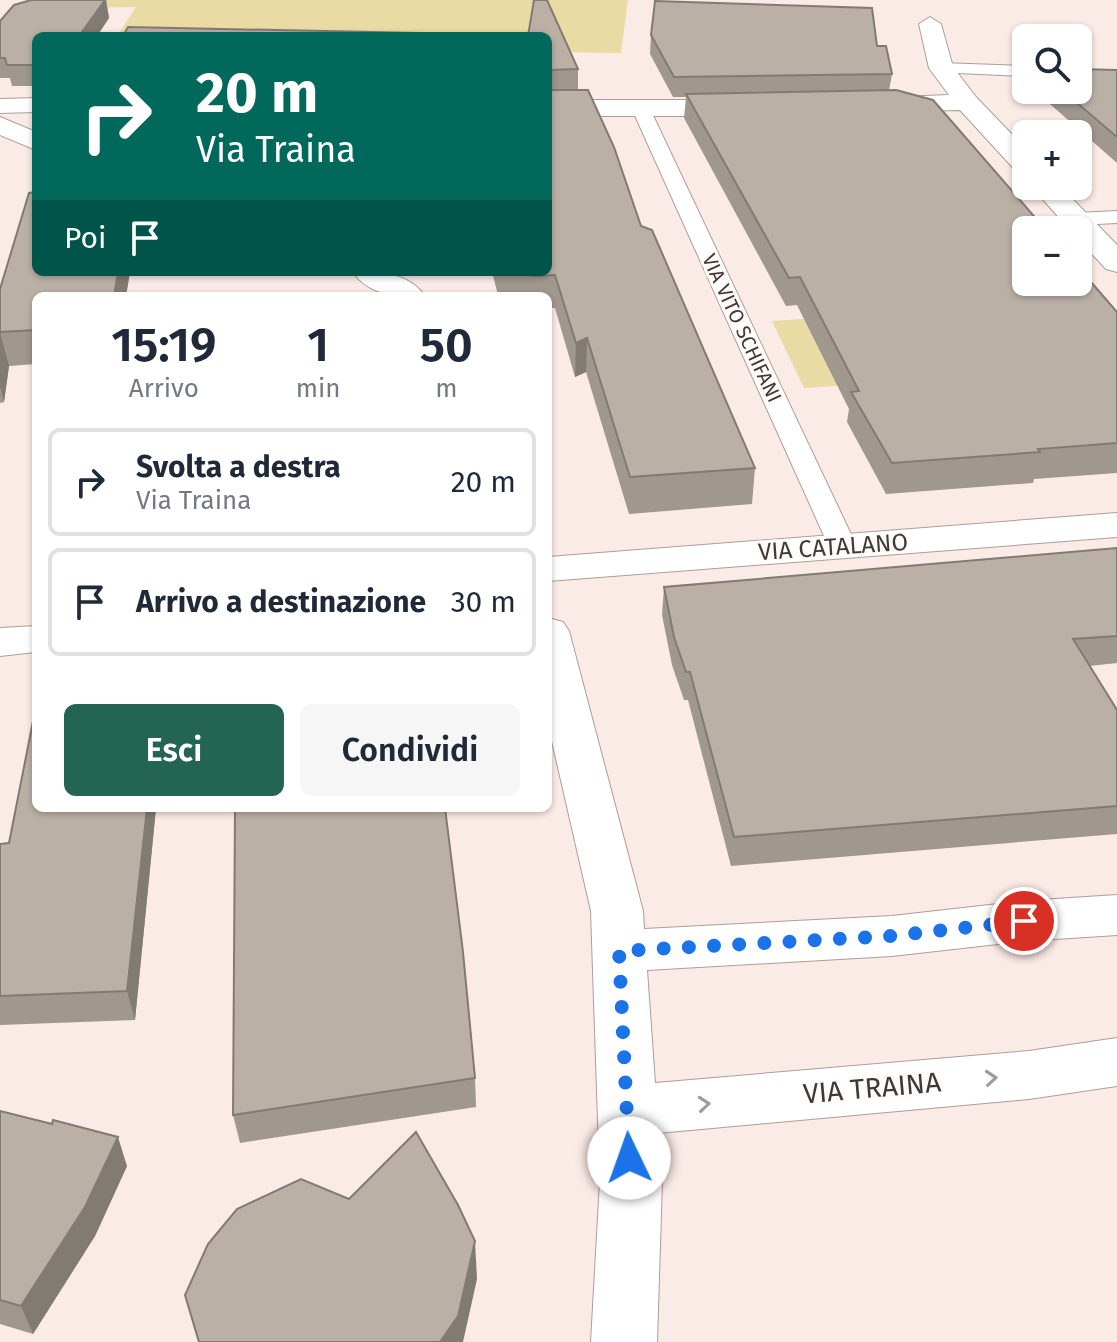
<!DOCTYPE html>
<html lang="it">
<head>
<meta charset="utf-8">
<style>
  body { margin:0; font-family:"Fira Sans",sans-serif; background:#f6f6f7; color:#1f2937; height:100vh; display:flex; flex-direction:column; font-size:30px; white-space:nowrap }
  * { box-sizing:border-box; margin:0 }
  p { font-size:26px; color:#747a83 }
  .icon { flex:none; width:44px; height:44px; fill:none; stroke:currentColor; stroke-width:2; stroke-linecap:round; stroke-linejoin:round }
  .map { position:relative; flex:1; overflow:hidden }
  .side { position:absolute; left:32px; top:292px; width:520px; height:520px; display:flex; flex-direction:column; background:#fff; border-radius:12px; box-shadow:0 2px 6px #0004 }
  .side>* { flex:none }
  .banner { position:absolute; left:32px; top:32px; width:520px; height:244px; border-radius:12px; box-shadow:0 2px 6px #0004; background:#00695c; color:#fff; overflow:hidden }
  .tools { position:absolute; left:1012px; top:24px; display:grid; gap:16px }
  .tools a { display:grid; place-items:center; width:80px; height:80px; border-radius:12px; background:#fff; box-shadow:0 2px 6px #0004; font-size:40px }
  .pin { position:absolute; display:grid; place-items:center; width:68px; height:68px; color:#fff; margin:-34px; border:4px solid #fff; border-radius:50%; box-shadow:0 2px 8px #0007 }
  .me { position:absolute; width:88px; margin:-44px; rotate:357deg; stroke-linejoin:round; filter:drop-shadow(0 0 6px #0008) }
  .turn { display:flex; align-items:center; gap:28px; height:168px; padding:0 32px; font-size:36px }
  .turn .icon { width:104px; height:104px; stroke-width:2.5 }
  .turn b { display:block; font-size:56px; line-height:68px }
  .then { display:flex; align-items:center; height:76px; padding:0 32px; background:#0003; gap:16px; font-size:30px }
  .eta { display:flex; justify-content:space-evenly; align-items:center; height:136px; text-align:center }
  .eta b { font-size:48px; font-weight:600; line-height:56px }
  .action { display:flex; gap:16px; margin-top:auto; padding:16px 32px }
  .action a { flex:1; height:92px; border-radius:12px; background:#236453; color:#fff; font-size:32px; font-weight:600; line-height:92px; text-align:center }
  .action a+a { background:#f6f6f7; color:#1f2937 }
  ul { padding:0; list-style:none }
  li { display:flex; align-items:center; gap:24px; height:108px; margin:0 16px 12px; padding:0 16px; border:4px solid #e0e1e3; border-radius:12px }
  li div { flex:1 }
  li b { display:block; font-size:30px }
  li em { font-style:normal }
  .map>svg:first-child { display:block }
</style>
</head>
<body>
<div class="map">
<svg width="1117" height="1342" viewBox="0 0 1117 1342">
  <rect width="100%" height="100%" fill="#fbebe6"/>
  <g fill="#eadaa3">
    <path d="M79,0H628L621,53L548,52V36H117L136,7L71,8Z"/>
    <path d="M943,309L898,382L804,388L772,321Z"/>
  </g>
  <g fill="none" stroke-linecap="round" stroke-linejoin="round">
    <defs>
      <g id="lane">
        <path d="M941,63L1026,66V76L935,72L932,68L935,64Z"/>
        <path d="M641,104L650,109L857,547L853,553L843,556L833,553L829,547L632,109Z"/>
        <path d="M1117,211V223L1077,225L1067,219L1077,213Z"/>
      </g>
      <g id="street">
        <path d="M930,17L941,24L953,67L976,97L1026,149V173L1016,171L960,110L874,112L865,110L862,105L865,100L874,98L949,95L929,68L919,24Z"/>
        <path d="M36,98V112L0,113V99Z"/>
        <path d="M548,100H746L755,103L759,108L755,113L746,116H548Z"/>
        <path d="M0,117L36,132V150L0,135Z"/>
        <path d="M1031,186H1060L1117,245V272L1106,269L1078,239V230H1070Z"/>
        <path d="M353,272C379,272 408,272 425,296C398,296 370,297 353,272Z"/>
        <path d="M1117,513V537L548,581V557Z"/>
        <path d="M548,618L563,622L569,631L643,911L644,929L892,916L1024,901L1117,895V935L1024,941L892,956L647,970L655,1083L1029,1051L1117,1038V1086L1029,1099L658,1133L662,1181L657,1342H591L600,1181L591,911L548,724Z"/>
        <path d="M36,626V652L0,656V628Z"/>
      </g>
    </defs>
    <use href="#lane" stroke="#ac9e99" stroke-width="2"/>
    <use href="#street" stroke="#ac9e99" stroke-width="2"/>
    <use href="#lane" fill="#fff" fill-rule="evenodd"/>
    <use href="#street" fill="#fff" fill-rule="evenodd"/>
  </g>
  <g fill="#a0978f">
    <path d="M106,0L109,18L97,36H36V86H12L10,78H0V21Z"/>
    <path d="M651,35L877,46L892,74L889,91L1117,312V473L1034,479L1033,483L886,494L847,422L849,409L797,305L786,306L684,118L686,97H673L650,54Z"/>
    <path d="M548,36L578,69V90L755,468L752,504L629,514L586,372L575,377L555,308H548V296H502L498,295L492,272H548Z"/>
    <path d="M1117,70V163L1034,90H1078Z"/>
    <path d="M36,272H130L126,296H36V364L9,366L4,402L0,403V289Z"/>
    <path d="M1117,548V663L1089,666L1117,710V834L731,866L688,700H684L672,665L662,615L664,587Z"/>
    <path d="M156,808L135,1020L0,1025V844L9,843Z"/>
    <path d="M475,1078L476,1107L240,1143L233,1115Z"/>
    <path d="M0,1111L127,1166L95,1236L33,1334L0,1324Z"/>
  </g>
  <g fill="#827b74">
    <path d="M106,0L109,18L97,36H79Z"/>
    <path d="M118,272H130L126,296H114Z"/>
    <path d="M0,332L9,366L4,402L0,387Z"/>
    <path d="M587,338L586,372L575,377L576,343Z"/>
    <path d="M147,808H156L135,1020L127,991Z"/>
    <path d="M118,1137L127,1166L95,1236L33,1334L21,1306Z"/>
    <path d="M475,1241L477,1279L463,1342H440Z"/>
  </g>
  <g fill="#bab0a6" stroke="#827b74" stroke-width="2">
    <path d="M31,0H105L79,36H36V65H7L5,58H0V21L14,5Z"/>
    <path d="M534,0H547L578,69L548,70V36H528Z"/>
    <path d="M655,1L872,8L877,46H886L892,74L674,77L651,35Z"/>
    <path d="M128,27L467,34L474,36H123Z"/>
    <path d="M1078,69L1117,70V137L1062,90H1078Z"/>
    <path d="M548,90H588L614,147L641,226L652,230L755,468L630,477L587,338L576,343L555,275L534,276L524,272H548Z"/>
    <path d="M896,90L933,100L1046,230H1026V282H1078V267L1117,312V443L1038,449L1040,452L892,463L851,392L859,391L800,277L789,278L686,94Z"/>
    <path d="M36,192V272H118L114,296H36V330L0,332V334V289L29,193Z"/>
    <path d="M1117,548V636L1073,639L1117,710V806L734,837L690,672H686L674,637L664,587Z"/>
    <path d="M36,706V808H147L127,991L0,996V844L9,843Z"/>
    <path d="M235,808H445L463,952L475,1078L233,1115Z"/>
    <path d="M0,1111L52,1124L53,1120L118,1137L85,1207L21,1306L0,1300Z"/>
    <path d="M416,1132L458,1205L475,1241L458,1316L440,1342H199L185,1295L208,1244L237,1209L301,1179L349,1199Z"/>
  </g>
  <defs><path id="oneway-chevron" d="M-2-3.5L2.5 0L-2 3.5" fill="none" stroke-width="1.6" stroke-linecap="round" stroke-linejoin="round" transform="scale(2)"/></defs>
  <g stroke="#a09c9b">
    <use href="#oneway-chevron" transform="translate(991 1078) rotate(-5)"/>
    <use href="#oneway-chevron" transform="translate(704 1104) rotate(-5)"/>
  </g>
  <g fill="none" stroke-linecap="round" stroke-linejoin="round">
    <path stroke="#1a73e8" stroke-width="14" stroke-dasharray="0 25.2" d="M629,1158L619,951L892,936L1024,921"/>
  </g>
  <g text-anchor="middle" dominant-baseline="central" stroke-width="6" stroke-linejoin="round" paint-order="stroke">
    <g font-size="20" fill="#403a37" stroke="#fffcfa">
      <text transform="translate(742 328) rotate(65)">VIA VITO SCHIFANI</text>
    </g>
    <g font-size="24" fill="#403a37" stroke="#fffcfa">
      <text transform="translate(833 547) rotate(-4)">VIA CATALANO</text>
    </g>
    <g font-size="28" fill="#403a37" stroke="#fffcfa">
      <text transform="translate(872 1088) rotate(-5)">VIA TRAINA</text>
    </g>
  </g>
</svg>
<div class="tools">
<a><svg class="icon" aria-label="search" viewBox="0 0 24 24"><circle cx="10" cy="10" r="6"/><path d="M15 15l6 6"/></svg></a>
<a>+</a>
<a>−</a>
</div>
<div class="pin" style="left:1024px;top:921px;background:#d93025"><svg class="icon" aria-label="arrive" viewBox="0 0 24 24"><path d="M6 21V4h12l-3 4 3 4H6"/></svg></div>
<svg class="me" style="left:629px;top:1158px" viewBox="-20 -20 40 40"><circle r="19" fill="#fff"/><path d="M0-13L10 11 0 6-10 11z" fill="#1a73e8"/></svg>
<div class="banner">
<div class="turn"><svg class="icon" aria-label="right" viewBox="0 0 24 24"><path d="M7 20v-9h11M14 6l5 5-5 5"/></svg><div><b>20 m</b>Via Traina</div></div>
<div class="then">Poi<svg class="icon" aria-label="arrive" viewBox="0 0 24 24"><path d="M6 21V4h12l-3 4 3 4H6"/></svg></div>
</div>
<section class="side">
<div class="eta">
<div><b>15:19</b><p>Arrivo</p></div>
<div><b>1</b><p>min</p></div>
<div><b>50</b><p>m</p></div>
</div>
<ul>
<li><svg class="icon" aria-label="right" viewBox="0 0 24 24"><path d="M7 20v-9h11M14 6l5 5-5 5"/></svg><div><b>Svolta a destra</b><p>Via Traina</p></div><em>20 m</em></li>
<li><svg class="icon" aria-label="arrive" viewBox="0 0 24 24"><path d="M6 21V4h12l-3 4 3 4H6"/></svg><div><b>Arrivo a destinazione</b></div><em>30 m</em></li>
</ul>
<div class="action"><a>Esci</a><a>Condividi</a></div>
</section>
</div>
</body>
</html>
